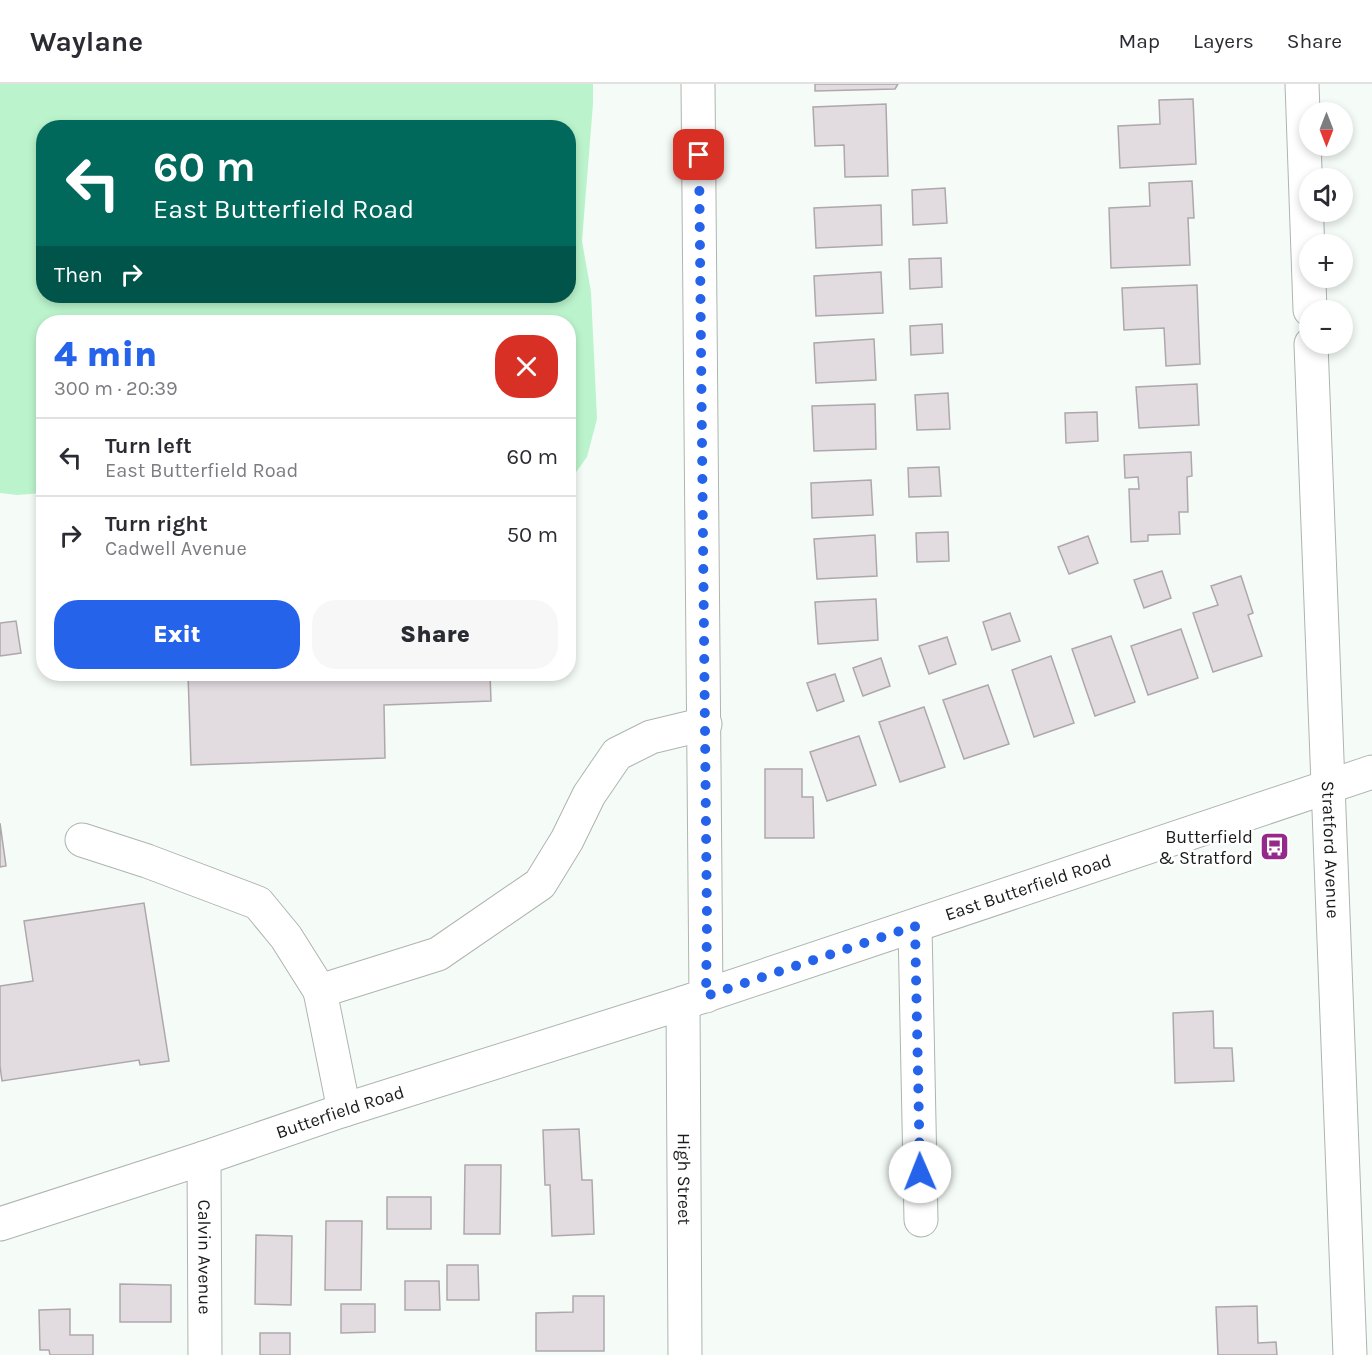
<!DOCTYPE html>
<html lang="en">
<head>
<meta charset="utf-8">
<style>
  body { margin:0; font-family:Karla,sans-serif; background:#f7f7f7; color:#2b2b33; height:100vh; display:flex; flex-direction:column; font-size:22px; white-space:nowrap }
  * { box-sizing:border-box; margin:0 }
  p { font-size:20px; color:#7c7c81 }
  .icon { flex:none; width:33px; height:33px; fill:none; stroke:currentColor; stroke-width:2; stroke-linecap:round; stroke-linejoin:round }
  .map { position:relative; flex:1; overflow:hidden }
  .details { position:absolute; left:36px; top:231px; width:540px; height:366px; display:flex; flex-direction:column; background:#fff; border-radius:24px; box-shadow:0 3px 9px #0003 }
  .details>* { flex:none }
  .top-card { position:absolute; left:36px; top:36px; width:540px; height:183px; border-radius:24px; box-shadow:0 3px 9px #0003; background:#00695c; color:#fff; overflow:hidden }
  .needle { width:39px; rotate:180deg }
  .tools { position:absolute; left:1299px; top:18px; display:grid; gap:12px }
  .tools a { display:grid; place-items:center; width:54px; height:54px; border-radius:50%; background:#fff; box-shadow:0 3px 9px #0003; font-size:30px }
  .pin { position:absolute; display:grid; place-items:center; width:51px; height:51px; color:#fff; margin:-26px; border-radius:12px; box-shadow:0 3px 9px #0006 }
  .me { position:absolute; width:66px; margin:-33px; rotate:359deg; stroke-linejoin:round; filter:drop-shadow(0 0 4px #0008) }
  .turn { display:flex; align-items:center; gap:21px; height:126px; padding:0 18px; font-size:27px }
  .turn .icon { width:78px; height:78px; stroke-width:2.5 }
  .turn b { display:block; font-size:42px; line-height:51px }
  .then { display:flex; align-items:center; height:57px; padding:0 18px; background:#0003; gap:12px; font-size:22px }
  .round { display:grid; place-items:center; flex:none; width:63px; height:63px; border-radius:24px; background:#f7f7f7 }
  .summary { display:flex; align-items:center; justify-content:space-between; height:102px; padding:0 18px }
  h1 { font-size:36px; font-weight:800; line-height:45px; color:#2563eb }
  .primary-button { display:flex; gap:12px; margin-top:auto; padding:12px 18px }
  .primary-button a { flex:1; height:69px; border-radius:24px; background:#2563eb; color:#fff; font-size:24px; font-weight:800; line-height:69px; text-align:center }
  .primary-button a+a { background:#f7f7f7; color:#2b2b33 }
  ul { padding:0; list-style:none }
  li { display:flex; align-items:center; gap:18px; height:78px; padding:0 18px; border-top:2px solid #e1e1e2 }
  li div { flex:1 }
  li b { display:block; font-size:22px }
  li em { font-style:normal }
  header { display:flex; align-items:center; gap:36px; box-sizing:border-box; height:84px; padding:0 30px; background:#fff; border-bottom:2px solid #e1e1e2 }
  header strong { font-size:28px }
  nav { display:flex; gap:33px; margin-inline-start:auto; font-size:21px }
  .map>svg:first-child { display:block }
</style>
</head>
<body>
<header>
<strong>Waylane</strong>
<nav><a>Map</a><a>Layers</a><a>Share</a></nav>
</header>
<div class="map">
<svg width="1372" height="1271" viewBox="0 0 1372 1271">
  <rect width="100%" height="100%" fill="#f5fcf7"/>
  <path fill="#bbf4cc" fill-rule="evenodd" d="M0,0H593V20L582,157L591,208L597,335L587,373L569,398L568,238H44L43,409L17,411L0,409ZM44,44H568V212H44Z"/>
  <g fill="#e2dbe0" stroke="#aea8ad" stroke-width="1.5">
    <path d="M815,0H898L895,5L815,7Z"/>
    <path d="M1193,15L1196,80L1120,84L1118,42L1160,40L1159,16Z"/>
    <path d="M886,20L888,92L845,93L844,61L815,62L813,23Z"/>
    <path d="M1192,97L1194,134H1188L1190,181L1111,184L1109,124L1150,122L1149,99Z"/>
    <path d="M945,104L947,139L913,141L912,106Z"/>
    <path d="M881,121L882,161L816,164L814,124Z"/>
    <path d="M941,174L942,203L910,205L909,175Z"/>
    <path d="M881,188L883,229L816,232L814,192Z"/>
    <path d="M1197,201L1200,280L1166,282L1164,244L1124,246L1122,204Z"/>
    <path d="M942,240L943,269L911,271L910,242Z"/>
    <path d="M874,255L876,296L816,299L814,259Z"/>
    <path d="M1197,300L1199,341L1139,344L1136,303Z"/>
    <path d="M948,309L950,345L917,346L915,311Z"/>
    <path d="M875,320L876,365L814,367L812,322Z"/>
    <path d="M1097,328L1098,357L1066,359L1065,329Z"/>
    <path d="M1191,368L1192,392L1187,393L1188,428H1179L1180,450L1148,451V457L1131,458L1129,405H1139L1138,393L1125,394L1124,371Z"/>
    <path d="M939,383L941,412L909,413L908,384Z"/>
    <path d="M871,396L873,431L812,434L811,399Z"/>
    <path d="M948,448L949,477L917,478L916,449Z"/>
    <path d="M875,451L877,492L817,495L814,455Z"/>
    <path d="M1088,452L1098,479L1069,490L1058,463Z"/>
    <path d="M1162,487L1171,514L1144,524L1134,496Z"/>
    <path d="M1241,492L1253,529L1248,531L1262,572L1213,588L1193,529L1218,521L1211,502Z"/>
    <path d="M876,515L878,556L818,560L815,518Z"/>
    <path d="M1010,529L1020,557L992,566L983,538Z"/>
    <path d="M16,537L21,569L0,572V539Z"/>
    <path d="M1181,545L1198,594L1148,611L1131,562Z"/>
    <path d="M1111,552L1135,618L1095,632L1072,565Z"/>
    <path d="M947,553L956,580L929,590L919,562Z"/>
    <path d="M1051,572L1074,639L1034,653L1012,586Z"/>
    <path d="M881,574L890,602L863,612L853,584Z"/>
    <path d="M188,590H490L491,617L384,621L385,674L191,681Z"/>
    <path d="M835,590L844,617L817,627L807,599Z"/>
    <path d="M988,601L1009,660L964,675L943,616Z"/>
    <path d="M924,623L945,683L900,698L879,638Z"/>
    <path d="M859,652L876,701L827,717L810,668Z"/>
    <path d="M765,685H802V713H813L814,754H765Z"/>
    <path d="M0,739L6,782L0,783Z"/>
    <path d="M144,819L169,977L140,981L139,976L2,997L0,982V902L33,897L24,837Z"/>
    <path d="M1213,927L1214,964H1232L1234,997L1175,999L1173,929Z"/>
    <path d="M579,1045L582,1096H592L594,1150L552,1152L550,1101H545L543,1046Z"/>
    <path d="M465,1081H501L500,1150H464Z"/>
    <rect x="387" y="1113" width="44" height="32"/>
    <path d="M326,1137H362L361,1206H325Z"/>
    <path d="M256,1151L292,1152L291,1221L255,1220Z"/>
    <path d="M447,1181H478L479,1216H447Z"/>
    <path d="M405,1197H439L440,1226H405Z"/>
    <path d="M120,1200L171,1201V1238H120Z"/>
    <path d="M573,1212H604V1267H536V1229L573,1228Z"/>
    <path d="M341,1220H375V1248L341,1249Z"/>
    <path d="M1257,1222L1258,1259L1276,1258L1277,1271H1218L1216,1223Z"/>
    <path d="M70,1225V1251H93V1271H50L49,1266H40L39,1226Z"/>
    <rect x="260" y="1249" width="30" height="22"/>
  </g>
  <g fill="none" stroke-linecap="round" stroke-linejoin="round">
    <defs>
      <g id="minor">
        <path d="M698,0L706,912"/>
        <path d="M1302,0L1310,226"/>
        <path id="s1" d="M1311,260L1350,1271"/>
        <path d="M82,756L147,777L258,819L286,853L320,907"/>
        <path d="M915,842L921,1136"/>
        <path id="s2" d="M683,919L685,1271"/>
        <path d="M344,1026L320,907L438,870L540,800L567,756L589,711L617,670L651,653L705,640"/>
        <path id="s3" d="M204,1074L205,1271"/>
      </g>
      <g id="major">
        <path id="s4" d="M0,1140L204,1074L344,1026L683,919L1372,688"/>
      </g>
    </defs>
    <use href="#minor" stroke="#aeb4af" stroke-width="35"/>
    <use href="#major" stroke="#aeb4af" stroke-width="35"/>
    <use href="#minor" stroke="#fff" stroke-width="33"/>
    <use href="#major" stroke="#fff" stroke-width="33"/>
  </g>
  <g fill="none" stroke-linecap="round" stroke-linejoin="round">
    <path stroke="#2563eb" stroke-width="10" stroke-dasharray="0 18" d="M699,71L707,838L706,912L915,842L920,1088"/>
  </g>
  <defs>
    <symbol id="bus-square" viewBox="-11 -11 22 22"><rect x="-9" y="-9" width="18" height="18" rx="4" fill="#95298b" stroke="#fff"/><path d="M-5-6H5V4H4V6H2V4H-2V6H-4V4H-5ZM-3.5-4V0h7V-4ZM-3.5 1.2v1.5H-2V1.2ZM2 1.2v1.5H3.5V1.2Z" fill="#fff"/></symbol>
  </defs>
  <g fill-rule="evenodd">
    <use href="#bus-square" x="1258" y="746" width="33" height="33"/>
  </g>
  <g text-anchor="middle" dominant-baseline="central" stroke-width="5" stroke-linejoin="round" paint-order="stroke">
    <g font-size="18" fill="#1a1d1b" stroke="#fff" text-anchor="end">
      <text x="1253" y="753">Butterfield<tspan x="1253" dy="21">&amp; Stratford</tspan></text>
    </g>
    <g font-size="18" fill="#1a1d1b" stroke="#fff">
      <text stroke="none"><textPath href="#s1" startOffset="506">Stratford Avenue</textPath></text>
      <text stroke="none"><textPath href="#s4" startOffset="1082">East Butterfield Road</textPath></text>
      <text stroke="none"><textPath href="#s4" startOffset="358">Butterfield Road</textPath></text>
      <text stroke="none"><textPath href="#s2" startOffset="176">High Street</textPath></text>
      <text stroke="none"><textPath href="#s3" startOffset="99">Calvin Avenue</textPath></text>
    </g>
  </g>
</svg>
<div class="tools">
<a><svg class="needle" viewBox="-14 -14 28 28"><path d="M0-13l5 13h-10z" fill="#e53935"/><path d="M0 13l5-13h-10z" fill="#7c7c81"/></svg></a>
<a><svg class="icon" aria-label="sound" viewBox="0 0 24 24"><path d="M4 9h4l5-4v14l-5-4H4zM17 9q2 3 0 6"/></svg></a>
<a>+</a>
<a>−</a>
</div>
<div class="pin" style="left:699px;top:71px;background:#d93025"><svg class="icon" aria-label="arrive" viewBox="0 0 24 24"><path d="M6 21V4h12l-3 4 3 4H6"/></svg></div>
<svg class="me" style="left:920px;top:1088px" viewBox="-20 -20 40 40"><circle r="19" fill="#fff"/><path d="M0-13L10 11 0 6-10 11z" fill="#2563eb"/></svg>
<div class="top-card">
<div class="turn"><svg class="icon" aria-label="left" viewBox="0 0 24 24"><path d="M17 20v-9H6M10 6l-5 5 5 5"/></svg><div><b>60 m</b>East Butterfield Road</div></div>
<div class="then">Then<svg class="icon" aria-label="right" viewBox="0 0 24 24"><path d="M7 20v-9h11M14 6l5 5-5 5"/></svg></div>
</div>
<section class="details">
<div class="summary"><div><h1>4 min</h1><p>300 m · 20:39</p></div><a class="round" style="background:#d93025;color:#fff"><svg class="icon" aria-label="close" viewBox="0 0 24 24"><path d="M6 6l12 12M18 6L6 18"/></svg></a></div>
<ul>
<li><svg class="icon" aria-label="left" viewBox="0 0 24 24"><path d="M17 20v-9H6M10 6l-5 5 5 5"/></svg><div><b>Turn left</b><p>East Butterfield Road</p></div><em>60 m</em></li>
<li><svg class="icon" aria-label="right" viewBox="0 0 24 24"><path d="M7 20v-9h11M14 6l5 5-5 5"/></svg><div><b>Turn right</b><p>Cadwell Avenue</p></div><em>50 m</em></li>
</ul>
<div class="primary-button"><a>Exit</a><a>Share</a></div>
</section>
</div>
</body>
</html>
